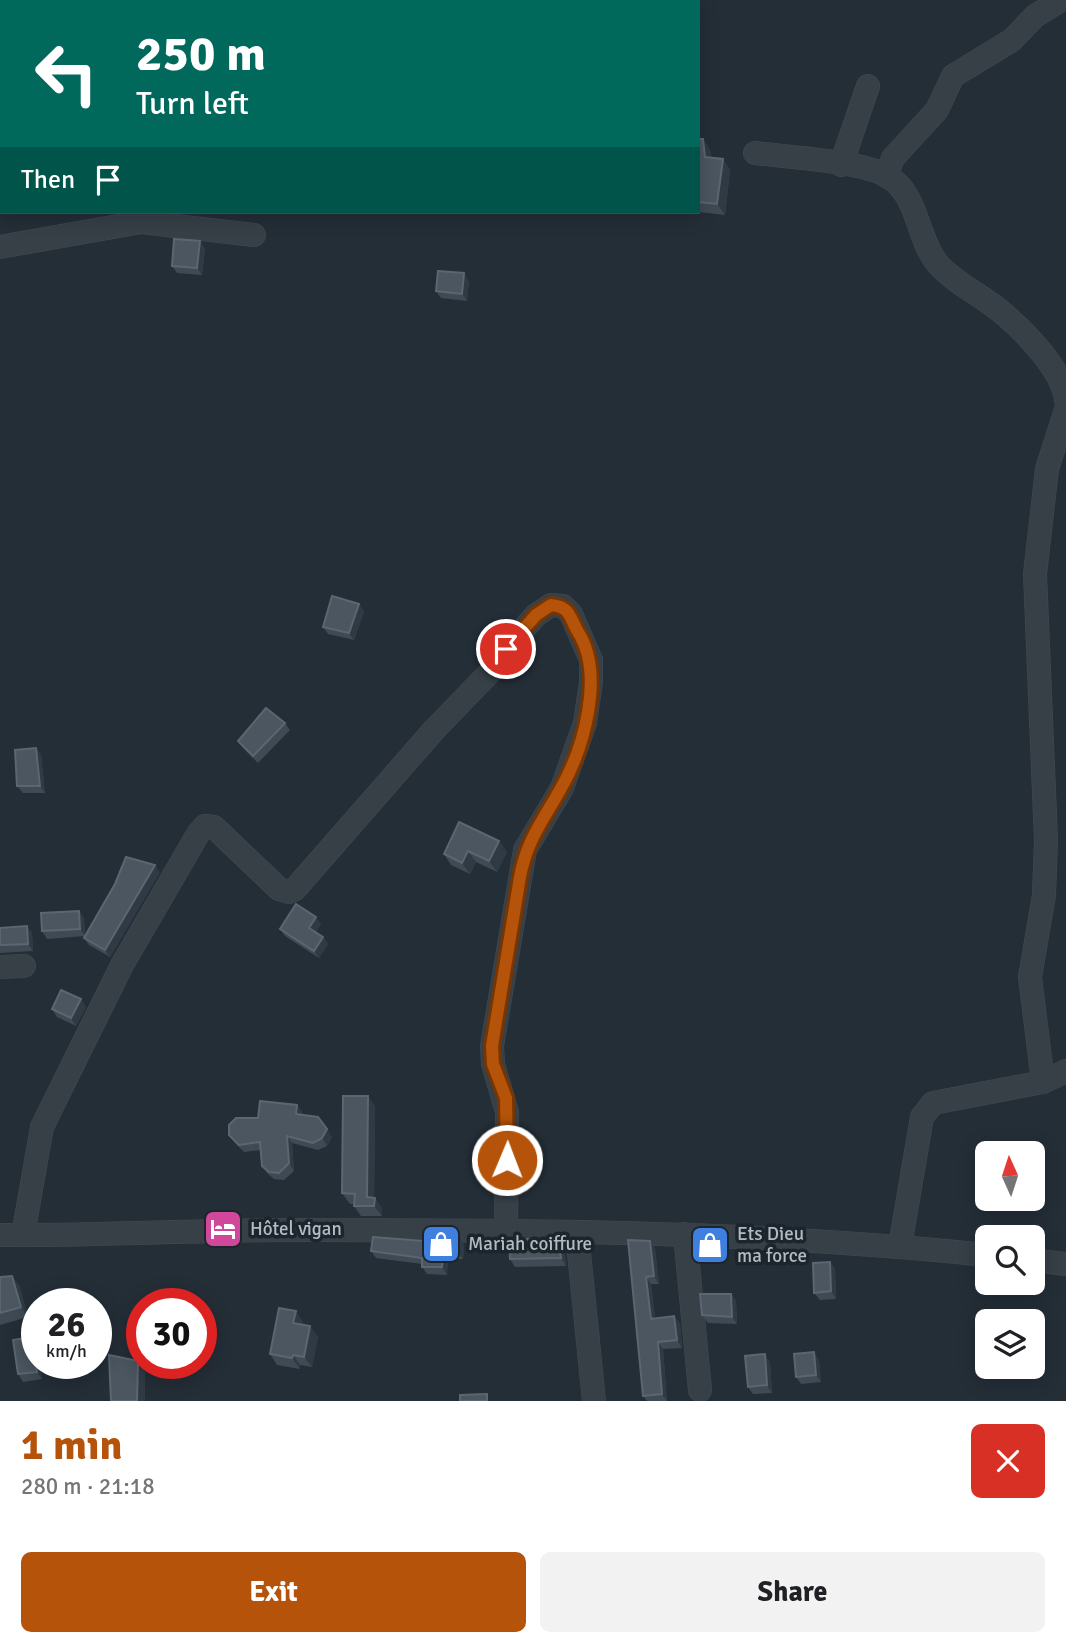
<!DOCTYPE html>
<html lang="en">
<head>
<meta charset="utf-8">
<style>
  body { margin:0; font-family:Signika,sans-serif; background:#f2f2f2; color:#202124; height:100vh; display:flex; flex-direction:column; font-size:26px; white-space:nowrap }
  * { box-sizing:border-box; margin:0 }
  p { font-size:23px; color:#757577 }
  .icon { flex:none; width:38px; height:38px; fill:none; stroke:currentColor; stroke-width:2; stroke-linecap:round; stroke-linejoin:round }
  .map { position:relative; height:1401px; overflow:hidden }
  .sheet { display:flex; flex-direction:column; background:#fff; flex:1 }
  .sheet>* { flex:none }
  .guide { position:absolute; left:0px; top:0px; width:700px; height:214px; box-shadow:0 4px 18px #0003; background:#00695c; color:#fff; overflow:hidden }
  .needle { width:46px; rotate:357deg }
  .controls { position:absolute; left:975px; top:1141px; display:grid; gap:14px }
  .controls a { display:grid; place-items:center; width:70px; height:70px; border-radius:10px; background:#fff; box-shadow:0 4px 18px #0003; font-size:35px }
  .speed { position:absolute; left:21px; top:1288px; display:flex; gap:14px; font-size:35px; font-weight:700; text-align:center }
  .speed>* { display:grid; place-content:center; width:91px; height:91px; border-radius:50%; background:#fff; box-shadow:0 4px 18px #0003; line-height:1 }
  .speed small { font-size:18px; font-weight:400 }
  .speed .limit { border:10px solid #d22; background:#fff; color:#111 }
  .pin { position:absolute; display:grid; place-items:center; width:60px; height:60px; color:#fff; margin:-30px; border:4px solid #fff; border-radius:50%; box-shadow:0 2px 7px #0007 }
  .me { position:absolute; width:77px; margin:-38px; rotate:1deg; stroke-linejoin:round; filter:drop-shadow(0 0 5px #0008) }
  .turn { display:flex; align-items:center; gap:24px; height:147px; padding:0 21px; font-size:32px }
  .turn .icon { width:91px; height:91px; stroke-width:2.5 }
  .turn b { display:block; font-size:49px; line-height:60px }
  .then { display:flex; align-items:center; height:66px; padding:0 21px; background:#0003; gap:14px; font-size:26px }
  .round { display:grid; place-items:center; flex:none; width:74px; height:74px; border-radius:10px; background:#f2f2f2 }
  .headline { display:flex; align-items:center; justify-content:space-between; height:119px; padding:0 21px }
  h1 { font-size:42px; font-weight:700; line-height:52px; color:#b45309 }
  .cta { display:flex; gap:14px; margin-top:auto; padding:14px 21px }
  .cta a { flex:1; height:80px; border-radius:10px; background:#b45309; color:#fff; font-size:28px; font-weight:700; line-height:80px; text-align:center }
  .cta a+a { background:#f2f2f2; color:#202124 }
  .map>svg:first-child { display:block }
</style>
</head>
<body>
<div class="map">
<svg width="1066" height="1401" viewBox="0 0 1066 1401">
  <rect width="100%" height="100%" fill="#242e37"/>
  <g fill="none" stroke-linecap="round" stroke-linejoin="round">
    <defs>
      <g id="minor">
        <path d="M755,153C787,157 861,161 887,176C919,194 916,237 937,263C955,284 984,296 1005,315C1027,334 1063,371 1066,400"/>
        <path d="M841,165L868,86"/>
        <path d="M886,176L893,158L937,110L953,76L1012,40L1035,16L1061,0"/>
        <path d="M0,247L141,222L254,235"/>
        <path d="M0,967L24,966"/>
        <path d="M1043,1082L1030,977L1044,895L1046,840L1035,574L1047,469L1066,410"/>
        <path d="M577,1233L594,1401"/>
        <path d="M685,1234L700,1390"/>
        <path d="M0,1235C97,1236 194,1230 290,1230C523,1230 756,1231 987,1255"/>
        <path d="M23,1235L42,1127L122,965L198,834L205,826L214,827L279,889L289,892L295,889L434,730L495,667L506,649L536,615L551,605L563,606L571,614L591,660V682L585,723L562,788L525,850L492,1046L493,1064L507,1112L506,1233"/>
        <path d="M900,1246L922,1117L933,1103L1043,1082L1066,1071"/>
        <path d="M1032,1260L1066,1264"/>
      </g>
    </defs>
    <use href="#minor" stroke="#434b54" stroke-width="24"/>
    <use href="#minor" stroke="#373f47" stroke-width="23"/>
  </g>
  <g fill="#3f4a55">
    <path d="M698,139H703L710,150L711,158L723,159L730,170L725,215L699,212Z"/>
    <path d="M205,248L202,275L177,273L172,266Z"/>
    <path d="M469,281L467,301L441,298L436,291Z"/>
    <path d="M359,604L364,612L354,640L328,634L323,627Z"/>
    <path d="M285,723L290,730L258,763L243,748L238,741Z"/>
    <path d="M36,748L41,755L45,793H23L17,786Z"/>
    <path d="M499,841L507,852L497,872L476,862L470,874L451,865L444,854Z"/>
    <path d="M160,872L110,957L89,945L84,938L85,936L47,939L42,931L79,911L84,918L85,935Z"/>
    <path d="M321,924L316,932L323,937L328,944L319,958L285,936L280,929Z"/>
    <path d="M27,926L32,933L33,951L0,953V928Z"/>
    <path d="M81,999L86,1007L76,1026L57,1017L52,1009Z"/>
    <path d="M297,1105L302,1112V1115L332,1137L327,1146L318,1150L292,1143L294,1171L284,1180L274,1179L267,1173L262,1166L260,1150L244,1152L234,1142L229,1135L258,1118Z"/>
    <path d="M375,1106L374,1198L382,1208V1216H361L354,1206V1204H350L342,1193Z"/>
    <path d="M559,1239L564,1246L566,1266L515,1267L510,1259Z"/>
    <path d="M628,1240L655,1248L659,1284H651L655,1318L674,1316L680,1324L682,1348L663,1349L667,1401H647L643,1396Z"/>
    <path d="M464,1245L463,1259H448L447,1275L427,1274L422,1267V1264L376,1258L371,1251Z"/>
    <path d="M830,1262L835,1269L836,1299L820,1300L814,1293Z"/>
    <path d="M0,1277L19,1285L28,1317L0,1325Z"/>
    <path d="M731,1294L736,1301L737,1324L708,1323L702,1315Z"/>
    <path d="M303,1322V1324L318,1337L312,1367L300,1365V1369L277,1365L270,1354Z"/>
    <path d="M37,1344L42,1379L23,1382L18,1374Z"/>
    <path d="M819,1360L821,1382L801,1384L796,1377Z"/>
    <path d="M770,1362L772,1393L753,1394L748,1387Z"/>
  </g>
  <g fill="#2f3a44">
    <path d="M703,139L710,150L712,168L705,157Z"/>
    <path d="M723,159L730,170L725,215L717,204Z"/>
    <path d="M200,241L205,248L202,275L197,268Z"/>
    <path d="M464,273L469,281L467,301L462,294Z"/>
    <path d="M359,604L364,612L354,640L349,633Z"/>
    <path d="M36,748L41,755L45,793L40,786Z"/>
    <path d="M499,841L507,852L497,872L489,861Z"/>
    <path d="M468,851L476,862L470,874L462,863Z"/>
    <path d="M155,865L160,872L110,957L105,950Z"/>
    <path d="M79,911L84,918L85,936L80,929Z"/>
    <path d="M316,917L321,924L314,935L309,928Z"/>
    <path d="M27,926L32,933L33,951L28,944Z"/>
    <path d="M323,937L328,944L319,958L314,951Z"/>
    <path d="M81,999L86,1007L76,1026L71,1018Z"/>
    <path d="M368,1096L375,1106L374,1206L367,1197Z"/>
    <path d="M297,1105L302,1112L301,1122L296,1114Z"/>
    <path d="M327,1129L332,1137L327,1146L322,1138Z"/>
    <path d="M287,1136L292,1143L294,1171L289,1163Z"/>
    <path d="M375,1198L382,1208V1216L374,1206Z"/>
    <path d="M459,1237L464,1245L463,1259L458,1252Z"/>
    <path d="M559,1239L564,1246L566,1266L561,1258Z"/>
    <path d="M650,1241L655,1248L659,1284L654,1276Z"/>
    <path d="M443,1252L448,1259L447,1275L442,1267Z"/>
    <path d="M830,1262L835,1269L836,1299L831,1291Z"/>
    <path d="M12,1276L19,1285L28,1317L21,1307Z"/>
    <path d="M646,1277L651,1284L656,1326L651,1319Z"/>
    <path d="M731,1294L736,1301L737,1324L732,1317Z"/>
    <path d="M296,1311L303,1322L301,1333L293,1323Z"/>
    <path d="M674,1316L680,1324L682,1348L677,1340Z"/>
    <path d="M310,1326L318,1337L312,1367L304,1357Z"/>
    <path d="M32,1337L37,1344V1363H40L42,1379L37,1372Z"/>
    <path d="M658,1342L663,1349L667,1401L662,1394Z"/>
    <path d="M814,1352L819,1360L821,1382L816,1375Z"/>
    <path d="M765,1354L770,1362L772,1393L767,1385Z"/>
    <path d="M293,1355L300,1365V1369L292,1358Z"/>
    <path d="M138,1361L145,1372V1401H137Z"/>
  </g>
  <g fill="#4b5661" stroke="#5b6671" stroke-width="2">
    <rect x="291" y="0" width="26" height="2"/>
    <path d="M698,139H703L705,157L723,159L717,204L698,202Z"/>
    <path d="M174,239L200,241L197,268L172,266Z"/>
    <path d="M438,271L464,273L462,294L436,291Z"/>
    <path d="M332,596L359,604L349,633L323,627Z"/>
    <path d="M266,708L285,723L253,756L238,741Z"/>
    <path d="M36,748L40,786H17L15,750Z"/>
    <path d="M459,822L499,841L489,861L468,851L462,863L444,854Z"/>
    <path d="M126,857L155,865L105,950L84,938L115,884Z"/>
    <path d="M296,904L316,917L309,928L323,937L314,951L280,929Z"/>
    <path d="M79,911L80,929L42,931L41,913Z"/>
    <path d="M27,926L28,944L0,945V928Z"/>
    <path d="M61,990L81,999L71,1018L52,1009Z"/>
    <path d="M343,1096H368L367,1197L375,1198L374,1206H354L355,1194L342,1193Z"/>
    <path d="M260,1101L297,1105L296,1114L318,1117L327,1129L322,1138L313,1143L287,1136L289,1163L279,1173L269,1172L262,1166L260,1142L239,1145L229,1135V1125L236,1118H258Z"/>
    <path d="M373,1237L423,1241V1237H459L458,1252H443L442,1267H422V1258L371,1251Z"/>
    <path d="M509,1239H559L561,1258L510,1259Z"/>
    <path d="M628,1240L650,1241L654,1276L646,1277L651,1319L674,1316L677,1340L658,1342L662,1394L643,1396Z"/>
    <path d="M830,1262L831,1291L814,1293L813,1263Z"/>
    <path d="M12,1276L21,1307L0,1313V1277Z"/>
    <path d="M700,1294H731L732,1317L702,1315Z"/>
    <path d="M279,1308L296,1311L293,1323L310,1326L304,1357L293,1355L292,1358L270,1354Z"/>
    <path d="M32,1337L37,1372L18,1374L13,1340Z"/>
    <path d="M814,1352L816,1375L796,1377L794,1354Z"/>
    <path d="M765,1354L767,1385L748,1387L745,1356Z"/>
    <path d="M109,1355L138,1361L137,1401H111Z"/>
    <path d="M487,1394V1401H460V1395Z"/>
  </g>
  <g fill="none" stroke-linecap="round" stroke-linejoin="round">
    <defs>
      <path id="route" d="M506,649L536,615L551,605C571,607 569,617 578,632C605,674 584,749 560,790C542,822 527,840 520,877L492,1046L493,1064L506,1098L507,1160"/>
    </defs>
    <use href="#route" stroke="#753606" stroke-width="18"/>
    <use href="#route" stroke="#b45309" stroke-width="12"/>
  </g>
  <defs>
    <symbol id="hotel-square" viewBox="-11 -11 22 22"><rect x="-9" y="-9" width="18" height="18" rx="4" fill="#d1479c" stroke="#1c242c"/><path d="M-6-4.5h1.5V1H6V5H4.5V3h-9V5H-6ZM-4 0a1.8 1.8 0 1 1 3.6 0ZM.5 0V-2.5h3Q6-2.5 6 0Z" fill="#fff"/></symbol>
    <symbol id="shop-square" viewBox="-11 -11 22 22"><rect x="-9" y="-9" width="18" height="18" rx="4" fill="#3f7fe0" stroke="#1c242c"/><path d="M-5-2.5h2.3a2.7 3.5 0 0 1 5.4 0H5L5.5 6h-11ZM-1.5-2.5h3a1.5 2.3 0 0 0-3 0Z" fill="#fff"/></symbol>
  </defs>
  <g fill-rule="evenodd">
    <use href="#hotel-square" x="201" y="1207" width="44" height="44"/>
    <use href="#shop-square" x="419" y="1222" width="44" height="44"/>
    <use href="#shop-square" x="688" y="1223" width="44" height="44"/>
  </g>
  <g text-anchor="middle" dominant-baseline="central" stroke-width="7" stroke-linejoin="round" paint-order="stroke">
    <g font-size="19" fill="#b2bac4" stroke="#1c242c" text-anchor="start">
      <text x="250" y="1229">Hôtel vigan</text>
      <text x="737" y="1234">Ets Dieu<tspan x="737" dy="22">ma force</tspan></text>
      <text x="468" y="1244">Mariah coiffure</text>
    </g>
  </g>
</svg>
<div class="controls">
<a><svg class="needle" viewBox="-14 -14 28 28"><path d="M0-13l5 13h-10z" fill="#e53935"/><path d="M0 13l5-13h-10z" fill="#757577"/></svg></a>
<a><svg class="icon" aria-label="search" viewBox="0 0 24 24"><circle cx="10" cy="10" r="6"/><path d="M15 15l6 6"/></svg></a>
<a><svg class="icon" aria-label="layers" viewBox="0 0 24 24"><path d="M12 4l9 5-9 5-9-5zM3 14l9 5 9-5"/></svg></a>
</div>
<div class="speed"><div>26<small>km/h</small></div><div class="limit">30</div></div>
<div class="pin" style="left:506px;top:649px;background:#d93025"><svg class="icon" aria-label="arrive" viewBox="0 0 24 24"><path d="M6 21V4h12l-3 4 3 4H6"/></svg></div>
<svg class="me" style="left:507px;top:1160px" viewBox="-20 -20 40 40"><circle r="17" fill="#b45309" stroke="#fff" stroke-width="3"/><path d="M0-11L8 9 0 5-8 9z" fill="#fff"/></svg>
<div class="guide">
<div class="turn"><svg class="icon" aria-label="left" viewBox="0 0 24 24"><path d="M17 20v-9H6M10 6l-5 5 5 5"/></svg><div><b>250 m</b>Turn left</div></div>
<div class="then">Then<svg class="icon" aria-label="arrive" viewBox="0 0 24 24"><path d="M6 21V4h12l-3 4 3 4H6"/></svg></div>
</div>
</div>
<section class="sheet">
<div class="headline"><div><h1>1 min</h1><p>280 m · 21:18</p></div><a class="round" style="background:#d93025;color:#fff"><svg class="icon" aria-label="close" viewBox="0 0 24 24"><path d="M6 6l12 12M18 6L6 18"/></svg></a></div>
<div class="cta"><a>Exit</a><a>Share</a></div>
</section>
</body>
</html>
